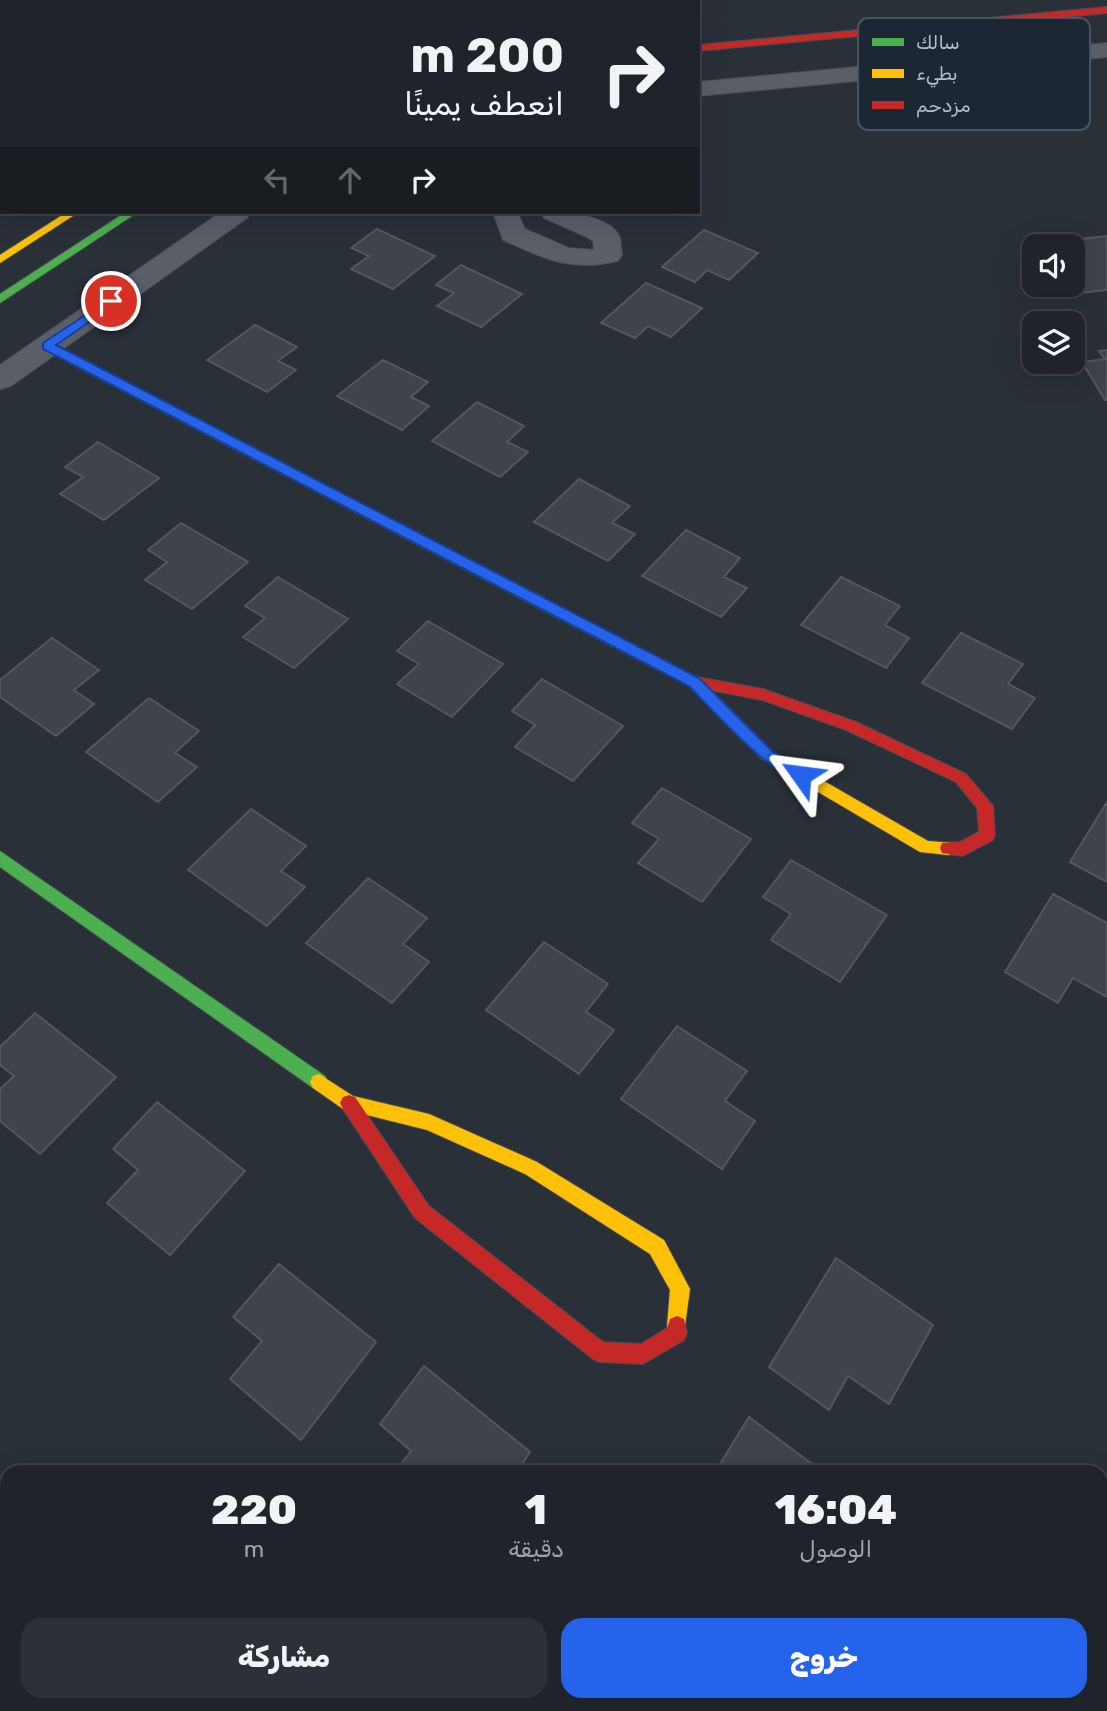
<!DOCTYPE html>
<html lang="ar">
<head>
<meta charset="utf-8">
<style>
  body { margin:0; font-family:Rubik,Cairo,sans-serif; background:#2d3036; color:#f1f3f6; direction:rtl; height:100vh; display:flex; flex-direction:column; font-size:26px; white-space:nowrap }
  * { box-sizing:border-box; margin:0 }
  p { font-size:23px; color:#a2a4a8 }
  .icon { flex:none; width:38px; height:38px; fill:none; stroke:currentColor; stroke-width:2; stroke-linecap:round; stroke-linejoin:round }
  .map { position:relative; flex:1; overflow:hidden; direction:ltr }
  .details { position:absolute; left:0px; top:1465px; width:1108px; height:247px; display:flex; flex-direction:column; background:#20242a; border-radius:21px 21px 0 0; box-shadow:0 7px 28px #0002,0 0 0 2px #3d4147; direction:rtl }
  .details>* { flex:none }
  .top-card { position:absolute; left:0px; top:0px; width:700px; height:214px; box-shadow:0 7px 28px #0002,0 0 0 2px #3d4147; direction:rtl; background:#20242a; color:#f1f3f6; overflow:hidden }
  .tools { position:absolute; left:1022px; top:234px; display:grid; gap:14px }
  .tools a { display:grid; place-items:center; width:63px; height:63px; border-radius:14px; background:#20242a; box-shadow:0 7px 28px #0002,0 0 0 2px #3d4147; font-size:35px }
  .pin { position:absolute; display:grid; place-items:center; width:60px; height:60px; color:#fff; margin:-30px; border:4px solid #fff; border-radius:50%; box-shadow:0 2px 7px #0007 }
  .me { position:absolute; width:77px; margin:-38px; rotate:301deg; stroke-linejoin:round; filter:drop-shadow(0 0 5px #0008) }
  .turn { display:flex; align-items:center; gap:24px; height:147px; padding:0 21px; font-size:32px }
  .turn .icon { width:91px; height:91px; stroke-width:2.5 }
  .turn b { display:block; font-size:49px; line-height:60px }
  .lanes { display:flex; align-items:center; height:66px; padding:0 21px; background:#0003; justify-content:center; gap:35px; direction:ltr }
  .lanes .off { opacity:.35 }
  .eta { display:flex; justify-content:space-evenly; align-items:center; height:119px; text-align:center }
  .eta b { font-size:42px; font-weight:800; line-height:49px }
  .primary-button { display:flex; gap:14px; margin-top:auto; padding:14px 21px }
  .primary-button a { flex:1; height:80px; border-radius:21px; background:#2563eb; color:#fff; font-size:28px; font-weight:800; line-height:80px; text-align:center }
  .primary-button a+a { background:#2d3036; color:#f1f3f6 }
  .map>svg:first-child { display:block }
</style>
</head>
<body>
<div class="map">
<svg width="1107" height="1711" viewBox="0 0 1107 1711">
  <rect width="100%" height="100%" fill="#2a3038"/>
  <g fill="#3f444c" stroke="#52575f" stroke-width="2">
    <path d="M377,229L435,256L393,289L351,269L369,256L351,248Z"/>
    <path d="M704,230L758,253L729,280L707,270L695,282L662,267Z"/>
    <path d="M1107,236V290L1079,293L1073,283V247H1056L1052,242Z"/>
    <path d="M461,265L522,294L481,327L437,306L454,293L436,285Z"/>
    <path d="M646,283L702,308L671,337L648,326L635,338L601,323Z"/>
    <path d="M255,325L297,347L278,361L296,370L267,392L207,360Z"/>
    <path d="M1107,350V400H1105L1082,362L1105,359L1099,351Z"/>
    <path d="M383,360L428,382L411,397L429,406L402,430L337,396Z"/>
    <path d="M477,402L524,426L507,442L528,452L500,477L432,441Z"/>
    <path d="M98,442L159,478L104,520L60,494L83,477L65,467Z"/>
    <path d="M579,479L630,506L612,523L635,534L608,561L534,522Z"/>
    <path d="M181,523L248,562L192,609L145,580L167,562L148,550Z"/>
    <path d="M686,530L740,558L724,577L747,588L721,617L642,576Z"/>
    <path d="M278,577L348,619L294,668L243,637L265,618L245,606Z"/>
    <path d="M841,577L900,606L885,625L909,638L886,668L801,625Z"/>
    <path d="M428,621L503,664L452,717L397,684L419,664L397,651Z"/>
    <path d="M961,633L1023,664L1008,684L1035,698L1012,729L922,683Z"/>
    <path d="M52,638L99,670L74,690L94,704L56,736L0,697V680Z"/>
    <path d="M542,679L623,726L573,781L515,747L535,725L512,711Z"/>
    <path d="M149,698L199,731L175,753L197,767L158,802L86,752Z"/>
    <path d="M662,788L751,839L702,902L638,863L659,839L632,823Z"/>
    <path d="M1107,802V882L1070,862Z"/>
    <path d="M251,809L306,846L281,871L305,887L267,926L188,870Z"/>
    <path d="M791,860L887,915L840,982L771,940L791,914L763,897Z"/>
    <path d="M368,878L427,918L403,944L429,962L392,1003L306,943Z"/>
    <path d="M1053,894L1107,923V997L1073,978L1058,1003L1005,972Z"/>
    <path d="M544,942L608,984L586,1012L614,1030L579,1074L486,1010Z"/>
    <path d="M35,1013L116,1077L40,1154L0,1121V1089L14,1076L0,1065V1047Z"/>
    <path d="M677,1026L747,1071L725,1101L755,1121L722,1169L621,1099Z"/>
    <path d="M157,1102L245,1171L170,1255L107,1203L138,1170L113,1149Z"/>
    <path d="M836,1258L933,1325L889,1404L848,1376L829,1410L769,1367Z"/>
    <path d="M279,1264L376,1342L301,1440L230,1379L262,1341L233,1317Z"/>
    <path d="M424,1366L530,1452L517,1472H395L411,1451L380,1424Z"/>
    <path d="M749,1417L823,1472H715Z"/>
    <path d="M320,1704H332L339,1711H315Z"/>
  </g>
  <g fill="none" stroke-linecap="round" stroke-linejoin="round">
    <defs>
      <g id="street">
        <path d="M1107,43V57L698,96V82Z"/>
        <path d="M221,212H251L247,218L11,386L0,389V365Z"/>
        <path d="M493,212H517L525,229L569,248L594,250L593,241L587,237L544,218L540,212C560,211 611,214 620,238C621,243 621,250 622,255L618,261C571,272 545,259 503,240Z"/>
      </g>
      <g id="fast">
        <path d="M126,212H138L0,303V294Z"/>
        <path d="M47,342L543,597L545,601L543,605H533L43,349V343Z"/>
        <path d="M0,851L325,1076L328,1082L325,1088L319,1090L313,1088L0,867Z"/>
      </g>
      <g id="slow">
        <path d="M67,212H79L0,263V255Z"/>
        <path d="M694,676L699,678L772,751L928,841L954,843L956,848L954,853L948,855L920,852L762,759L689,686L687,682Z"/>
        <path d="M319,1074L353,1096L429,1114L537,1162L664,1240L690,1289L684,1333L677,1336L670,1333L667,1326L670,1290L650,1254L525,1174L427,1130L343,1109L313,1088L310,1082L313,1076Z"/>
      </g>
      <g id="jam">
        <path d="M1107,7V13L698,51V45Z"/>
        <path d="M538,596L697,677L763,689L856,722L966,774L993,806L995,835L993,840L962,856L942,853L940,848L942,843L960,842L979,832L977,808L956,782L846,730L762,700L689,686L533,605L531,601Z"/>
        <path d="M349,1095L355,1097L429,1206L603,1342L641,1344L667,1328L670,1319L677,1316L684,1319L687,1333L684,1340L643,1364L600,1362L593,1359L415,1218L343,1109L340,1103L343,1097Z"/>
      </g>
    </defs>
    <use href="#street" stroke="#484c55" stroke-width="2"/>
    <use href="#fast" stroke="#484c55" stroke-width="2"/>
    <use href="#slow" stroke="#484c55" stroke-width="2"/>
    <use href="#jam" stroke="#484c55" stroke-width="2"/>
    <use href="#street" fill="#5a5e66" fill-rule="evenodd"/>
    <use href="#fast" fill="#4caf50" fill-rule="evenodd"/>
    <use href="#slow" fill="#ffc107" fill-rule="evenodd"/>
    <use href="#jam" fill="#c62828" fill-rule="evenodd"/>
  </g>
  <path fill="#2563eb" stroke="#184099" stroke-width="2" d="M111,298L115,299V304L56,345L699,678L772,751L807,771L809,775L807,780C781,788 708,705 689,686L43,349V343Z"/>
  <rect x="858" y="18" width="232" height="112" rx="10" fill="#1d2633" stroke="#4a5360" stroke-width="2"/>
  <rect x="872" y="38" width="32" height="8" fill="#4caf50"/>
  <rect x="872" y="69" width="32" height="9" fill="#ffc107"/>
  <rect x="872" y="101" width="32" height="8" fill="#c62828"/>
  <g font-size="19" fill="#b4bcc9">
    <text x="916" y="49">سالك</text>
    <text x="916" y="80">بطيء</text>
    <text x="916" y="112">مزدحم</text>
  </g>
</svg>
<div class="tools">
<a><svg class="icon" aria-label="sound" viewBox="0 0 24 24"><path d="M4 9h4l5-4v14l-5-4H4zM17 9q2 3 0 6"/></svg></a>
<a><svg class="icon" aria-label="layers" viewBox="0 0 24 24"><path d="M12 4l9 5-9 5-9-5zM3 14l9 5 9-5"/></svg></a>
</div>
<div class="pin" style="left:111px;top:301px;background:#d93025"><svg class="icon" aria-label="arrive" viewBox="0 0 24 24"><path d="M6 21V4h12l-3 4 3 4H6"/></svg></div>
<svg class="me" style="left:801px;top:775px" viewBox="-20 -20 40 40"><path d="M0-17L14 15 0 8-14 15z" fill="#2563eb" stroke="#fff" stroke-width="4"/></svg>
<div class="top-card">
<div class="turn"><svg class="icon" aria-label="right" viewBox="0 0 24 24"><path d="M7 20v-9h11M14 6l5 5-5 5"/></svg><div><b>200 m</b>انعطف يمينًا</div></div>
<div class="lanes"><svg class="icon off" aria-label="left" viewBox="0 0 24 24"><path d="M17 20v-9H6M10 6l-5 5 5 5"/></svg><svg class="icon off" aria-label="ahead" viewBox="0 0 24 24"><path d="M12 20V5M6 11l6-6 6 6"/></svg><svg class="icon" aria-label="right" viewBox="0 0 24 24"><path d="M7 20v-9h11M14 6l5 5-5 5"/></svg></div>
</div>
<section class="details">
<div class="eta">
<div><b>16:04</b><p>الوصول</p></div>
<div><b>1</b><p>دقيقة</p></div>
<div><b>220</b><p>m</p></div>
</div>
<div class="primary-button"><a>خروج</a><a>مشاركة</a></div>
</section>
</div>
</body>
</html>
